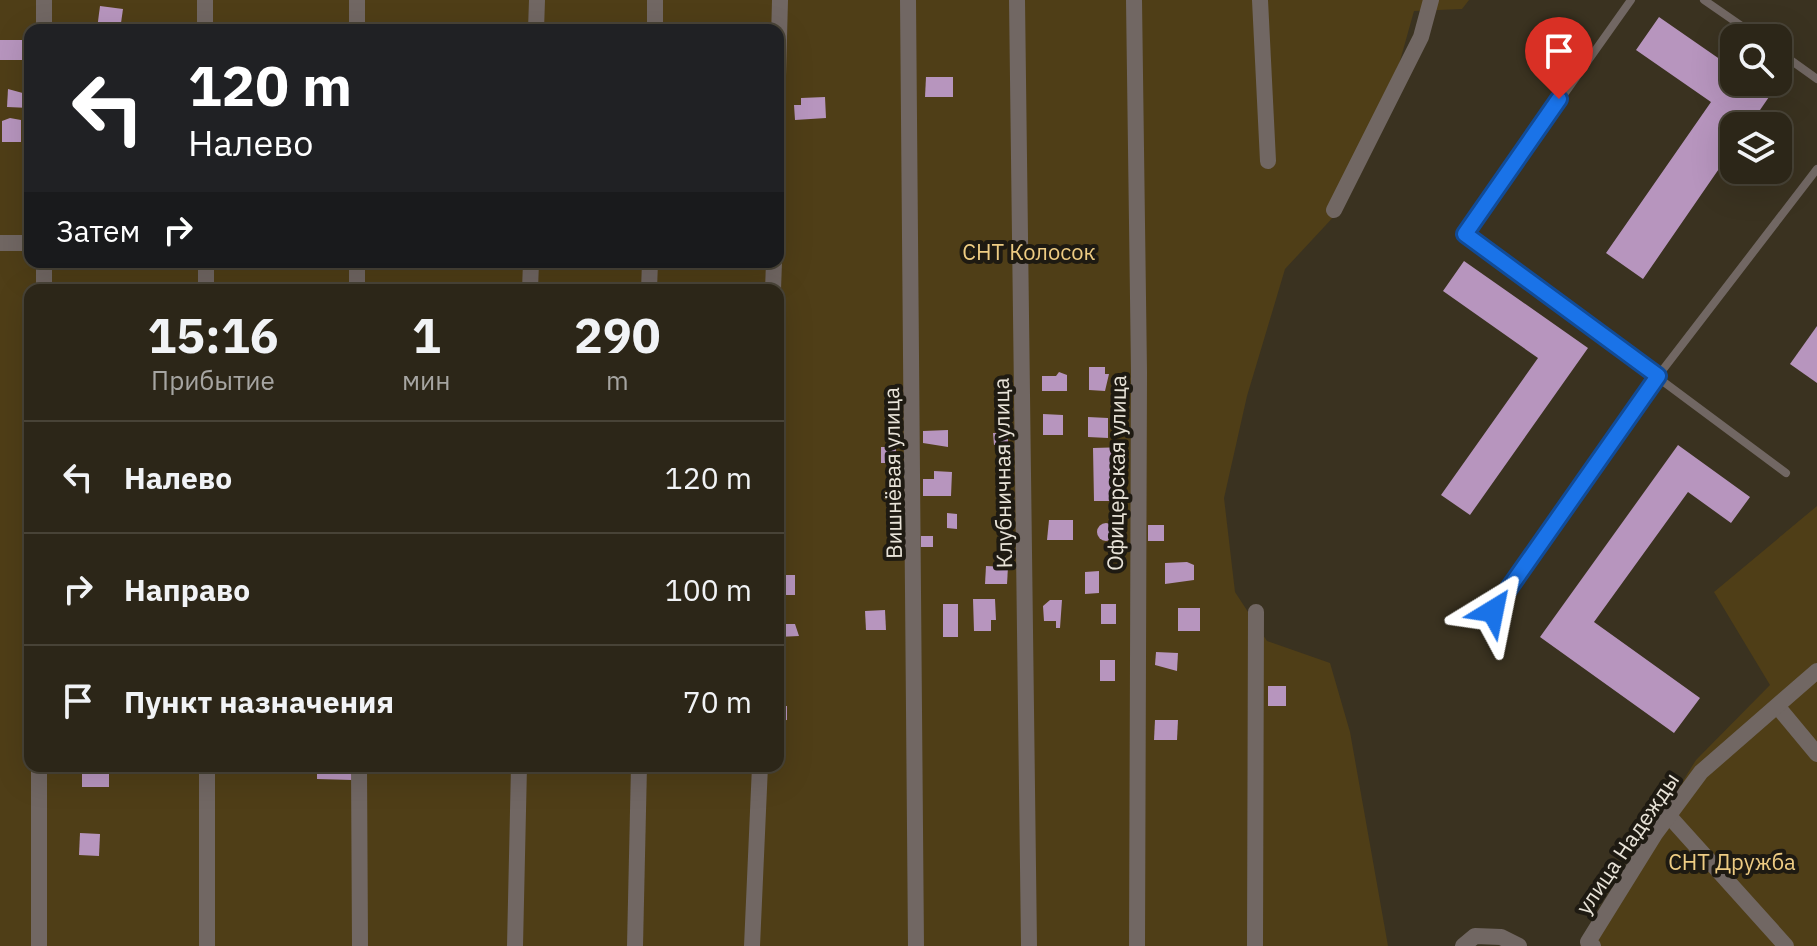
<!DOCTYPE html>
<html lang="ru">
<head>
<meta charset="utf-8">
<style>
  body { margin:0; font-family:"IBM Plex Sans",sans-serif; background:#342e21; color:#f1f3f6; height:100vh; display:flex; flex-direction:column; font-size:30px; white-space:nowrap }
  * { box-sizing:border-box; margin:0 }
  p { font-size:26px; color:#a6a5a2 }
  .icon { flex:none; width:44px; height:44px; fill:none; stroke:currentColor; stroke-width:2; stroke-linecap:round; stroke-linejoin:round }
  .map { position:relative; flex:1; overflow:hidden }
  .drawer { position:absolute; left:24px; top:284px; width:760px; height:488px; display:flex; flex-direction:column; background:#2c2618; border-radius:16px; box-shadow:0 8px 32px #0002,0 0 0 2px #484337 }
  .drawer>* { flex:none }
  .top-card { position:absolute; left:24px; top:24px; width:760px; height:244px; border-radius:16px; box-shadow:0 8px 32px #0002,0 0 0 2px #484337; background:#202124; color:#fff; overflow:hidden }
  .fabs { position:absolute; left:1720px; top:24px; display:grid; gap:16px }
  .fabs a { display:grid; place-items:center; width:72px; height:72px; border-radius:16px; background:#2c2618; box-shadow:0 8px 32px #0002,0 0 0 2px #484337; font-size:40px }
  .pin { position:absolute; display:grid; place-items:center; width:68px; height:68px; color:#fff; margin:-82px -34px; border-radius:50% 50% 50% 0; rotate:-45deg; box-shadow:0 0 8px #0007 }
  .pin .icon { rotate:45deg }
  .me { position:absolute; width:88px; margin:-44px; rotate:35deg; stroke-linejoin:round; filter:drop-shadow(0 0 6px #0008) }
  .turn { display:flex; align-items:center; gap:28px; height:168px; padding:0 32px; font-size:36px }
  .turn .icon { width:104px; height:104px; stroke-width:2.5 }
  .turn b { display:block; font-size:56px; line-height:68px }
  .then { display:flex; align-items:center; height:76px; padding:0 32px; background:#0003; gap:16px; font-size:30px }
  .eta { display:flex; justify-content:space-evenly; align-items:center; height:136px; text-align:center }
  .eta b { font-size:48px; font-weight:800; line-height:56px }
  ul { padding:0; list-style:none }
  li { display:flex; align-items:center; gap:24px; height:112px; padding:0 32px; border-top:2px solid #484337 }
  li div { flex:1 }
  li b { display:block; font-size:30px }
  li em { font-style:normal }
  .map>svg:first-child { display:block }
</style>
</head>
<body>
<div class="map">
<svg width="1817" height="946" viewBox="0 0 1817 946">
  <rect width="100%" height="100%" fill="#3a3220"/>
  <g fill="#4f3e17" fill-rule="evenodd">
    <path d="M0,0H1469L1462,9L1414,11L1382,125L1338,212L1285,269L1247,396L1224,498L1235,592L1267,641L1330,663L1350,732L1388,946H0ZM30,30H778V262H30ZM30,290H778V766H30Z"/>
    <path d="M1817,506V946H1580L1696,760L1770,685L1714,592Z"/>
  </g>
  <g fill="#b795be">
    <path d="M100,6L123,9L120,30L97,29Z"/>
    <path d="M1659,17L1734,69V82H1753L1771,94L1749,126H1734V147L1643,279L1606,253L1711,102L1636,50Z"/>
    <rect x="0" y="40" width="24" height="20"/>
    <path d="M926,77H953V97H925Z"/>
    <path d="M8,89L30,95V108L7,107Z"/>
    <path d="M825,97L826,118L795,120L794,105H801V98Z"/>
    <path d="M10,118L21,120V142H2V121Z"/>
    <path d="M1464,261L1588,348L1470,515L1441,495L1538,358L1443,291Z"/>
    <path d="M1817,326V383L1790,364Z"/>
    <path d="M1089,367H1105V374H1109L1105,391L1089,390Z"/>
    <path d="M1059,372L1067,375V391H1042V376H1056Z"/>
    <path d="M1043,414L1063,415V435H1043Z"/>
    <path d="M1088,417L1108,418V438L1088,437Z"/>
    <path d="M948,430V447L923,443V431Z"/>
    <path d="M993,433H1008V444L994,445Z"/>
    <path d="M1678,445L1750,497L1731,523L1688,492L1594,622L1700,698L1674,733L1540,637Z"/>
    <rect x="881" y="447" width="15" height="16"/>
    <path d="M1128,447V461H1112L1115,501H1094L1093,448Z"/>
    <path d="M934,471L952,472L951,496H923V479H934Z"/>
    <path d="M947,513L957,514V529L947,528Z"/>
    <path d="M1049,520H1073V540H1047Z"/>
    <rect x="1000" y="522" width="13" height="8"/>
    <circle cx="1106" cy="532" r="9"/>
    <rect x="1148" y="525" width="16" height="16"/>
    <rect x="921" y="536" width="12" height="11"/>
    <path d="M1187,562L1194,565V580L1165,584V563Z"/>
    <path d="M986,566L1008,567L1007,584H985Z"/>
    <path d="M1099,571V593L1085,594V572Z"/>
    <rect x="778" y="575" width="17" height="20"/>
    <path d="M973,599H995L996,620H991V631H974Z"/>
    <path d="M1050,600H1062L1060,628H1056V621H1044L1043,606Z"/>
    <rect x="943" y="604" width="15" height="33"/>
    <rect x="1101" y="604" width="15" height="20"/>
    <rect x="1178" y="608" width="22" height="23"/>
    <path d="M885,610L886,630H866L865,611Z"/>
    <path d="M778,624H795L799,636L778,637Z"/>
    <path d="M1156,652L1178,653L1177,671L1155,665Z"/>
    <rect x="1100" y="660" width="15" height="21"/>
    <rect x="1268" y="686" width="18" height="20"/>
    <path d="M778,706H787V720L778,721Z"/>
    <path d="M1155,720H1178L1177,740H1154Z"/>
    <rect x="82" y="766" width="27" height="21"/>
    <path d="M317,766H352V780L317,779Z"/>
    <path d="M80,833L100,834L99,856L79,855Z"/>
  </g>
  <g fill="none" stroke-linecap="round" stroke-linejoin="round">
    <g stroke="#716763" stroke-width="8">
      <path d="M1631,0L1465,234L1786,473"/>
      <path d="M1704,0L1759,38"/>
      <path d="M1778,51L1817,79"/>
      <path d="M1493,611L1658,376L1817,169"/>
    </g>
    <g stroke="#716763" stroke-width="16">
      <path d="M205,0V30"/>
      <path d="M357,0V30"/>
      <path d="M908,0L916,946"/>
      <path d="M1017,0L1029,946"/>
      <path d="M1134,0L1139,372L1137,946"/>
      <path d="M1260,0L1268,161"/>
      <path d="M44,30V0"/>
      <path d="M536,30L537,0"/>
      <path d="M655,30V0"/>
      <path d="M778,76L780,0"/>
      <path d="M1334,210L1421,37L1431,0"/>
      <path d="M0,243H30"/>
      <path d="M206,262V290"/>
      <path d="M357,262V290"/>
      <path d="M44,290V262"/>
      <path d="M530,290L531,262"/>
      <path d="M649,290L650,262"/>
      <path d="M773,290L774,262"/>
      <path d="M1778,707L1817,754"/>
      <path d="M207,766V946"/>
      <path d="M359,766L360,946"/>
      <path d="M1669,816L1786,946"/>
      <path d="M39,946V766"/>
      <path d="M515,946L519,766"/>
      <path d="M635,946L639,766"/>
      <path d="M752,946L760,766"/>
      <path d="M1255,946L1256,612"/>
      <path d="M1463,946L1475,936L1501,937L1519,946"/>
      <path d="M1593,946L1588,942L1655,834L1701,772L1817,671"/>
    </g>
  </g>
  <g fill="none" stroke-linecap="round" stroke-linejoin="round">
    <defs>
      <path id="route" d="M1493,611L1658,376L1465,234L1559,99"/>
    </defs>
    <use href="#route" stroke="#114b97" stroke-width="20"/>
    <use href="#route" stroke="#1a73e8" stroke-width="14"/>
  </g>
  <g text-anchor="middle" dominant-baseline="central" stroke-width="8" stroke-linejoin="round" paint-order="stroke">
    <g font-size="22" fill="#eecc83" stroke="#1e1a12">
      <text x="1029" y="251">СНТ Колосок</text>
      <text x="1732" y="861">СНТ Дружба</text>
    </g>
    <g font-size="22" fill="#e8e3d8" stroke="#1e1a12">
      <text transform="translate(892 473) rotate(-91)">Вишнёвая улица</text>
      <text transform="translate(1002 473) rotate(-91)">Клубничная улица</text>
      <text transform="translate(1116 473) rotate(-89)">Офицерская улица</text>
      <text transform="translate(1627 843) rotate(-56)">улица Надежды</text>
    </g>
  </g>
</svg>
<div class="fabs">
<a><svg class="icon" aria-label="search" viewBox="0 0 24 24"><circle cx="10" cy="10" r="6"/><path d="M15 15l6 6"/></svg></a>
<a><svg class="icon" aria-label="layers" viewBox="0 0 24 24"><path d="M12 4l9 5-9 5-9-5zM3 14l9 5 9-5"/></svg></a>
</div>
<div class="pin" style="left:1559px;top:99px;background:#d93025"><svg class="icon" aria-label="arrive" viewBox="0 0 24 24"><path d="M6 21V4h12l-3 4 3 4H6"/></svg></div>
<svg class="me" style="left:1493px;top:611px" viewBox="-20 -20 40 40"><path d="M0-17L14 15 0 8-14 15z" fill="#1a73e8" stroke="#fff" stroke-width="4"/></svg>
<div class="top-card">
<div class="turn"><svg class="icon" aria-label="left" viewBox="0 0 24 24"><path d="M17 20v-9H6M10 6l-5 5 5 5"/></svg><div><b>120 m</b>Налево</div></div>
<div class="then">Затем<svg class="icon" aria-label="right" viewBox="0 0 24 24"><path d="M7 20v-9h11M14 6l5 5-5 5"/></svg></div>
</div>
<section class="drawer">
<div class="eta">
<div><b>15:16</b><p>Прибытие</p></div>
<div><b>1</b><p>мин</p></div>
<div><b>290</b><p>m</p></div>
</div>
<ul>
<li><svg class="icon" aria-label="left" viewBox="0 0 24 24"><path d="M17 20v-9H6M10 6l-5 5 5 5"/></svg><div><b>Налево</b></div><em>120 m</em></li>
<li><svg class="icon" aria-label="right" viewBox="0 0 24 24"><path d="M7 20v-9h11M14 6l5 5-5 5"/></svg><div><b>Направо</b></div><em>100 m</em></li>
<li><svg class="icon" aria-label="arrive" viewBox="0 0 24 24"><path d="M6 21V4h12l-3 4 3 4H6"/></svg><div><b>Пункт назначения</b></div><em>70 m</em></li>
</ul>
</section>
</div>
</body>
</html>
